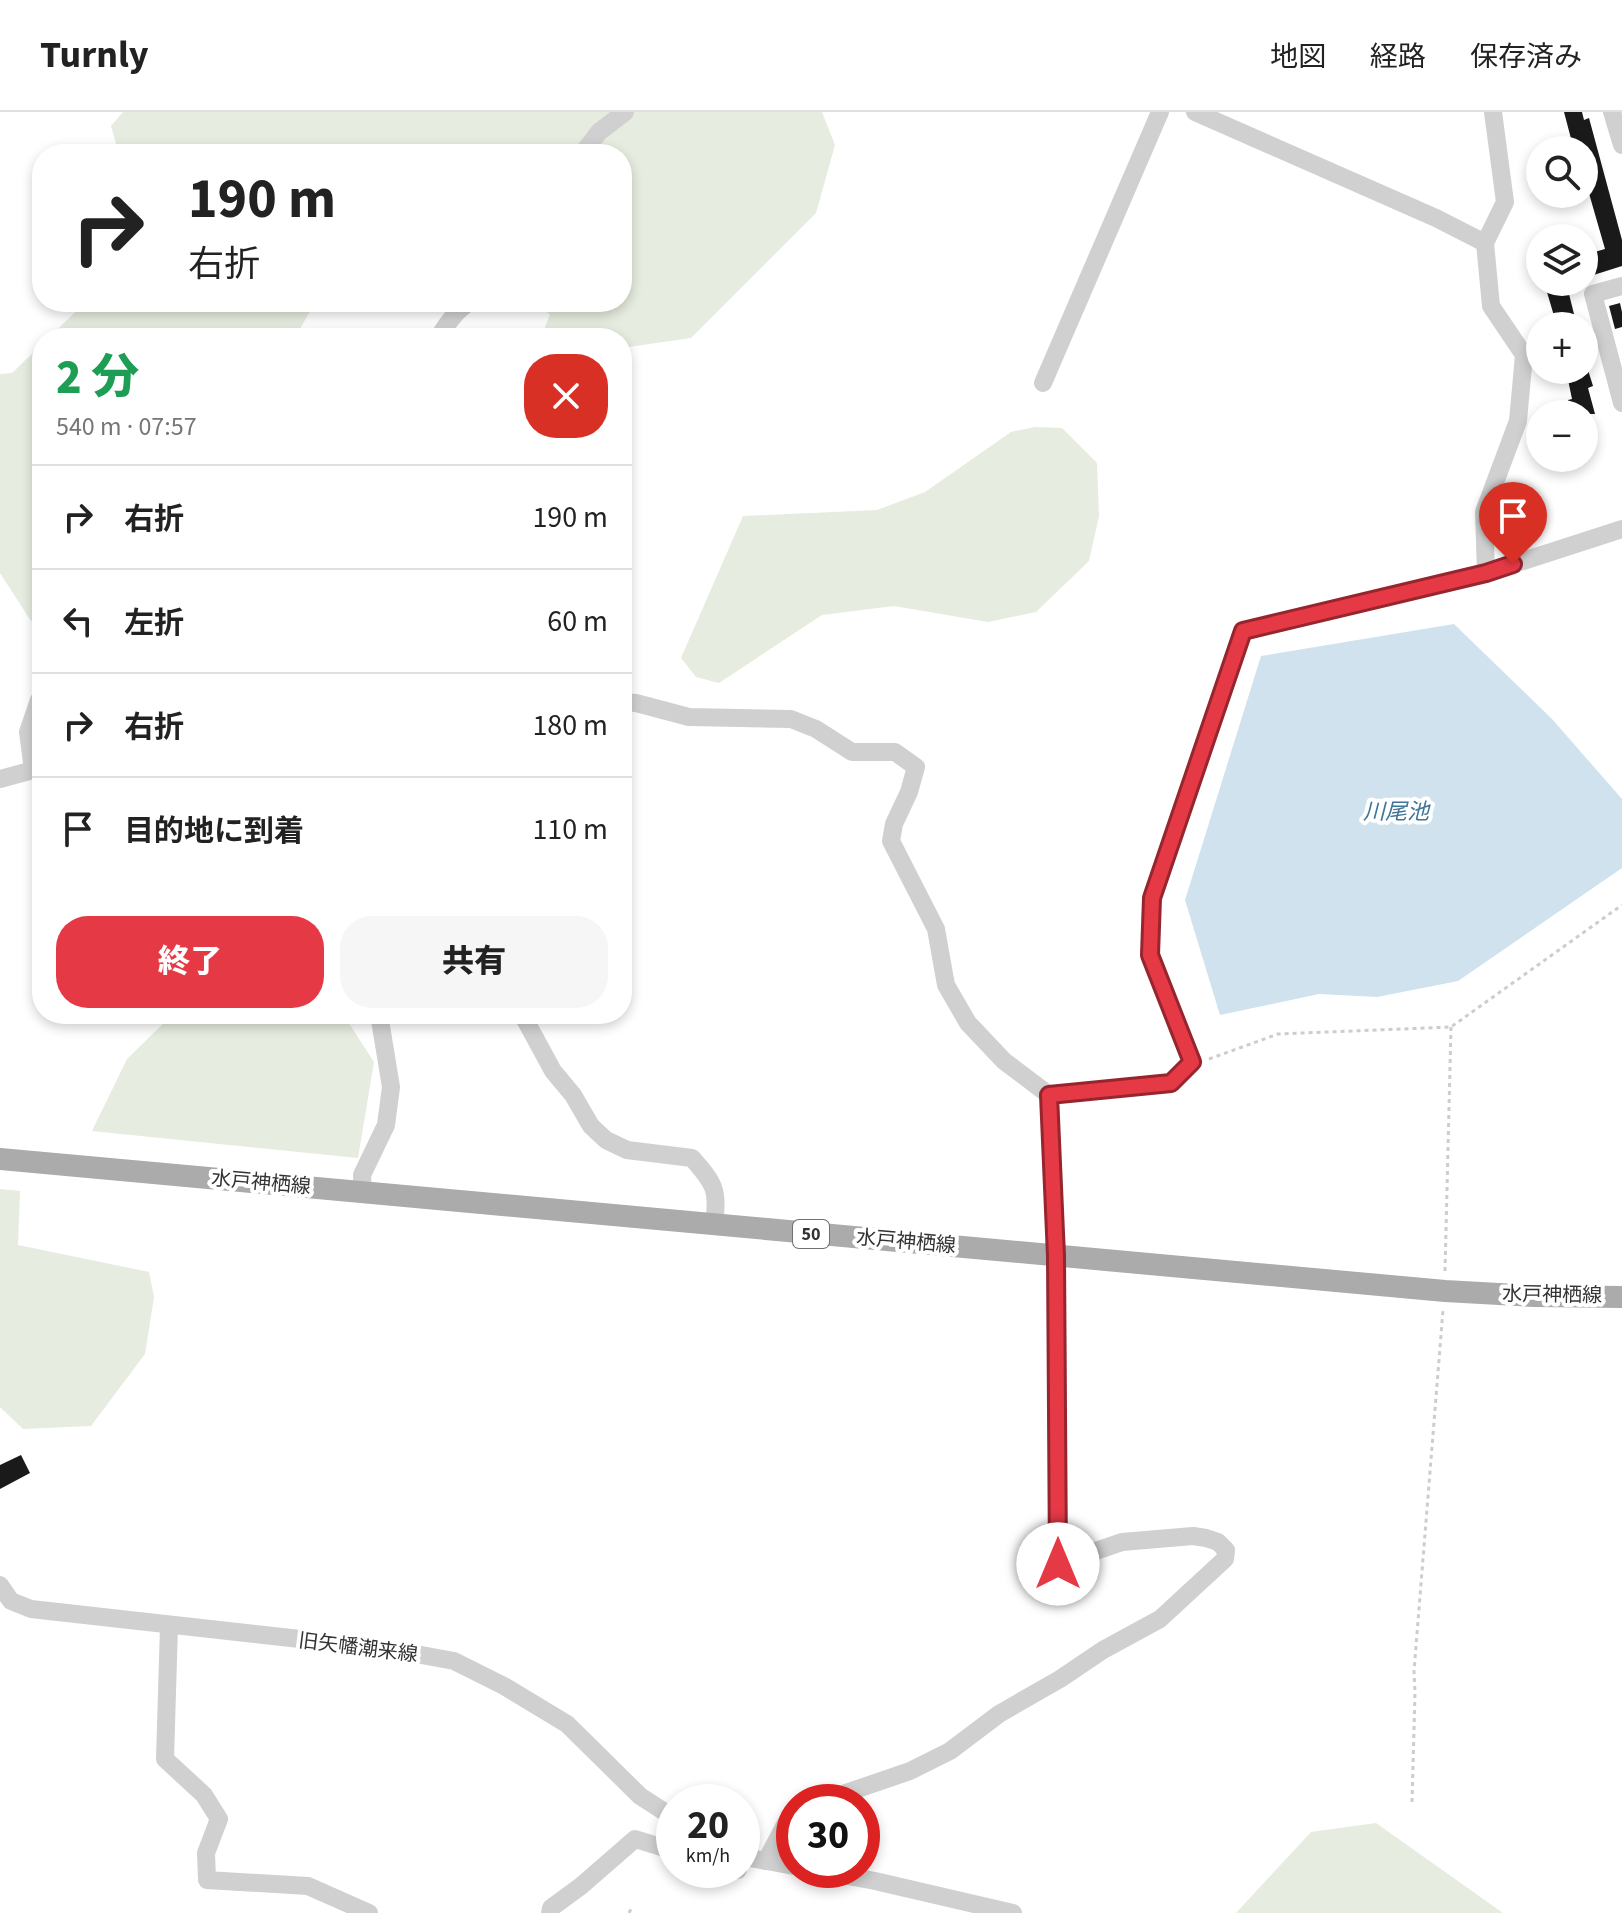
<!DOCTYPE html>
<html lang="ja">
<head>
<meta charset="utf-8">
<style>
  body { margin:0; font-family:"Source Sans 3","Noto Sans JP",sans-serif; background:#f6f6f6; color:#222; height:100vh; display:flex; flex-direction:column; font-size:30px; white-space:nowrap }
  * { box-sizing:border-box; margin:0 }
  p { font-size:26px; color:#767676 }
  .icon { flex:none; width:44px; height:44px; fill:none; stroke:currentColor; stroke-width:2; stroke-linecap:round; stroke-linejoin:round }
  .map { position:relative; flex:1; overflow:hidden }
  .side { position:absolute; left:32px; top:216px; width:600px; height:696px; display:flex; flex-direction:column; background:#fff; border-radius:32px; box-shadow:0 4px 12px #0003 }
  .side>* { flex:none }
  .banner { position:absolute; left:32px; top:32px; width:600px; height:168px; border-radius:32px; box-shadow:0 4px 12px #0003; background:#fff; color:#222; overflow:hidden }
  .fabs { position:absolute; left:1526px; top:24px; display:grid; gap:16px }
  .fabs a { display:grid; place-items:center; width:72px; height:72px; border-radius:50%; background:#fff; box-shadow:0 4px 12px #0003; font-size:40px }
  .speed { position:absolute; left:656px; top:1672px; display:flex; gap:16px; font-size:40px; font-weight:700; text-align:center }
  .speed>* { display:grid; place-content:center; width:104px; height:104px; border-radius:50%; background:#fff; box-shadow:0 4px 12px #0003; line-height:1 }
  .speed small { font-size:20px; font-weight:400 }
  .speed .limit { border:12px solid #d22; background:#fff; color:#111 }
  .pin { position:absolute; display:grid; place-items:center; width:68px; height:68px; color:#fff; margin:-82px -34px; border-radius:50% 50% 50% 0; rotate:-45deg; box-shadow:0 0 8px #0007 }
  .pin .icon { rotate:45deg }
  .me { position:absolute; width:88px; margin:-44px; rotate:0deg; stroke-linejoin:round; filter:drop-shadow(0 0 6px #0008) }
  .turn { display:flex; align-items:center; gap:28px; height:168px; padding:0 24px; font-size:36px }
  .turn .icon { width:104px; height:104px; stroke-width:2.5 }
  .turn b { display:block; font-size:56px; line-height:68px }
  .round { display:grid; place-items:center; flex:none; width:84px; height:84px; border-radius:32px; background:#f6f6f6 }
  .overview { display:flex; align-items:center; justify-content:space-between; height:136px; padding:0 24px }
  h1 { font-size:48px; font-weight:800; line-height:60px; color:#1e9e55 }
  .primary-button { display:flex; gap:16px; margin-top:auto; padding:16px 24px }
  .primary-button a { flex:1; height:92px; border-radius:32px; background:#e63946; color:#fff; font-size:32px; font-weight:800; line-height:92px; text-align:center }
  .primary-button a+a { background:#f6f6f6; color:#222 }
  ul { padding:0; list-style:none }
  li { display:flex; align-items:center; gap:24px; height:104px; padding:0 24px; border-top:2px solid #e0e0e0 }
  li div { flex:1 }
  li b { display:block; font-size:30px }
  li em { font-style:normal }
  header { display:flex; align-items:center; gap:48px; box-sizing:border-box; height:112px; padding:0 40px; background:#fff; border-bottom:2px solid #e0e0e0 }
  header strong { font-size:38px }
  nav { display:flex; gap:44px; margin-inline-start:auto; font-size:28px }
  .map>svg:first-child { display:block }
</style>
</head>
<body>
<header>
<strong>Turnly</strong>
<nav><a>地図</a><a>経路</a><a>保存済み</a></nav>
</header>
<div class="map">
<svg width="1622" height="1801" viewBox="0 0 1622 1801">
  <rect width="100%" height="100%" fill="#fff"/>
  <g fill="#e6ecdf">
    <path d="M123,0H822L835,33L816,101L691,226L622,236V226H541L550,202L529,190H622V42H119L111,14Z"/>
    <path d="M86,190H315L295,226H48Z"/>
    <path d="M42,232V503L31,509L0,461V262L12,261Z"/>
    <path d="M1035,315L1062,316L1097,351L1099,404L1089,449L1036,500L988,510L894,494L822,503L719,571L696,565L681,546L743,404L877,398L925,380L1011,320Z"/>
    <path d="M173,902H343L374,950L358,1046L92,1019L127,947Z"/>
    <path d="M0,1077L20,1079L18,1133L149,1160L154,1185L145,1242L91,1314L23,1317L0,1295Z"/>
    <path d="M1376,1711L1503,1801H1236L1311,1720Z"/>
  </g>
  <path fill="#cfe2ee" d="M1454,512L1552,607L1622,687V756L1458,869L1377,885L1319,882L1220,903L1185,788L1261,544Z"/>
  <g fill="#1a1a1a">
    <path d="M1564,0H1582L1584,8L1589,6L1622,128V154L1584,166V143L1605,137L1584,64V38H1574Z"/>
    <path d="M1544,170H1566L1577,214H1557Z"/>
    <path d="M1620,191L1622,200V215L1615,217L1609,194Z"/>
    <path d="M1566,258H1588L1593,274L1588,276L1595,302H1572L1568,288L1572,287Z"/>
    <path d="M21,1343L30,1361L0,1377V1353Z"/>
  </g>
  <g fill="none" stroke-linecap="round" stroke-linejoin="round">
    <g stroke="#cdcdcd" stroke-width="3" stroke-dasharray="4 4" stroke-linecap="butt">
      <path d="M1209,947L1278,922L1451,915L1622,793"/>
      <path d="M1445,1159L1451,915"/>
      <path d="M1412,1690L1415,1581L1414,1559L1443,1198"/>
      <path d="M629,1801L631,1797"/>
    </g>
    <g stroke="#d0d0d0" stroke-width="18">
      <path d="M1195,0L1436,106L1485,131"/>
      <path d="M1612,0L1622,33"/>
      <path d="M582,42L599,20L625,0"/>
      <path d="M1622,174L1593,182L1622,291"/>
      <path d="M438,226C447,212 456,198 470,190"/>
      <path d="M1043,271L1160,0"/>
      <path d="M1486,461L1484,400L1518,309L1524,243L1491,194L1485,131L1505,90L1493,0"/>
      <path d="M622,590L636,591L689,605L791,607L816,617L852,640H895L916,655L909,680L894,712L891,729L936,817L946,873L968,911L1004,949L1049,983L1171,971L1192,950L1150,843L1152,786L1243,519L1486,461L1622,417"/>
      <path d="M0,667L33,658L28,620L39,588L42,586"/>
      <path d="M522,902L553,959L573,983L591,1014L606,1028L627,1038L692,1046C714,1071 719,1078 714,1112"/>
      <path d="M363,1080L362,1063L386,1013L391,975L379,902"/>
      <path d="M0,1473L11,1489L31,1497L389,1537L454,1549L504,1574L567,1612L640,1684L674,1706"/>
      <path d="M169,1514L165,1647L204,1683L219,1707L206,1741L207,1768L308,1774L369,1801"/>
      <path d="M826,1690L840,1683L910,1659L950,1639L999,1602L1060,1567L1103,1538L1160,1507L1225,1447L1226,1438L1218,1430L1206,1426L1193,1424L1122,1430L1058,1452L1056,1144L1049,983"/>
      <path d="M742,1743L750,1746L794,1754"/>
      <path d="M766,1749L786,1711L794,1706"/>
      <path d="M733,1758H738"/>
      <path d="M816,1758L875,1769L1013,1801"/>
      <path d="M550,1801L551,1796L581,1774L635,1727L674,1739"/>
    </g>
    <path stroke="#ababab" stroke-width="22" d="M0,1047L1445,1179L1534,1184L1622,1185"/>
  </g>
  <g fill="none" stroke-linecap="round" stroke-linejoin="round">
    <defs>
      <path id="route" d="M1058,1452L1056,1144L1049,983L1171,971L1192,950L1150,843L1152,786L1243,519L1486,461L1513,452"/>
    </defs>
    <use href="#route" stroke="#96252e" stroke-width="20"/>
    <use href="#route" stroke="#e63946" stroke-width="14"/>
  </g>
  <g text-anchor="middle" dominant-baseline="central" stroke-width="8" stroke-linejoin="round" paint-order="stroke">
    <rect fill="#fff" stroke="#707070" stroke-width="2" x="793" y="1108" width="36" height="28" rx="6"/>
    <g font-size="18" font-weight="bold" fill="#333">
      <text x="811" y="1122">50</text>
    </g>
    <g font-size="20" fill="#333" stroke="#fff">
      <text transform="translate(261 1071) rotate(5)">水戸神栖線</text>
      <text transform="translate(906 1130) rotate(5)">水戸神栖線</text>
      <text transform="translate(1552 1183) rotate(1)">水戸神栖線</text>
      <text transform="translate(358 1536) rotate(7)">旧矢幡潮来線</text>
    </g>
    <g font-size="22" font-style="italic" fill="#3f7597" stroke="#fff">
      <text x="1396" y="700">川尾池</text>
    </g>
  </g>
</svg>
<div class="fabs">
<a><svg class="icon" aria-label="search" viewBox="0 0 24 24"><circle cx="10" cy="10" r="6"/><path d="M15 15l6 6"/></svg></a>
<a><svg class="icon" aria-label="layers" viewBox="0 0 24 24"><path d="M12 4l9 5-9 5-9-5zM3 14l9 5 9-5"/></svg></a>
<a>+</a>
<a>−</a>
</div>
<div class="speed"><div>20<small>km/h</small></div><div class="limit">30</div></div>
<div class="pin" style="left:1513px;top:452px;background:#d93025"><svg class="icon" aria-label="arrive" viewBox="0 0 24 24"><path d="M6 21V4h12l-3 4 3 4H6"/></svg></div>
<svg class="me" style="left:1058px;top:1452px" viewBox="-20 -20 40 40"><circle r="19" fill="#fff"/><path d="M0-13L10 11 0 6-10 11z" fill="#e63946"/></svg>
<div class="banner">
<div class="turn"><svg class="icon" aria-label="right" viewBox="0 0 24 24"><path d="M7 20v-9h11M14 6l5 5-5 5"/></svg><div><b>190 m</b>右折</div></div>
</div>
<section class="side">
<div class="overview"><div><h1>2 分</h1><p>540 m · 07:57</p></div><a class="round" style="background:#d93025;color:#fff"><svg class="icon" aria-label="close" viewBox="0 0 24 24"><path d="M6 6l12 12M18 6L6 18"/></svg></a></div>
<ul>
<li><svg class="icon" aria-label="right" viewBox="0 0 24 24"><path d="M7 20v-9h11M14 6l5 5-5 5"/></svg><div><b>右折</b></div><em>190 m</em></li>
<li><svg class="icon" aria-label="left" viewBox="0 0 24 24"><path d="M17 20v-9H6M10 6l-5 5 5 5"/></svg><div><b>左折</b></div><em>60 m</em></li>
<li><svg class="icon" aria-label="right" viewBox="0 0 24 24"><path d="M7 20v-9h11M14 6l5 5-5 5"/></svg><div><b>右折</b></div><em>180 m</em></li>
<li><svg class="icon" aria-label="arrive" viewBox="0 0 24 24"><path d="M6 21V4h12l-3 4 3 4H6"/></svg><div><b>目的地に到着</b></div><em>110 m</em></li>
</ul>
<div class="primary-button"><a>終了</a><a>共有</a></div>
</section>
</div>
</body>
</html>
